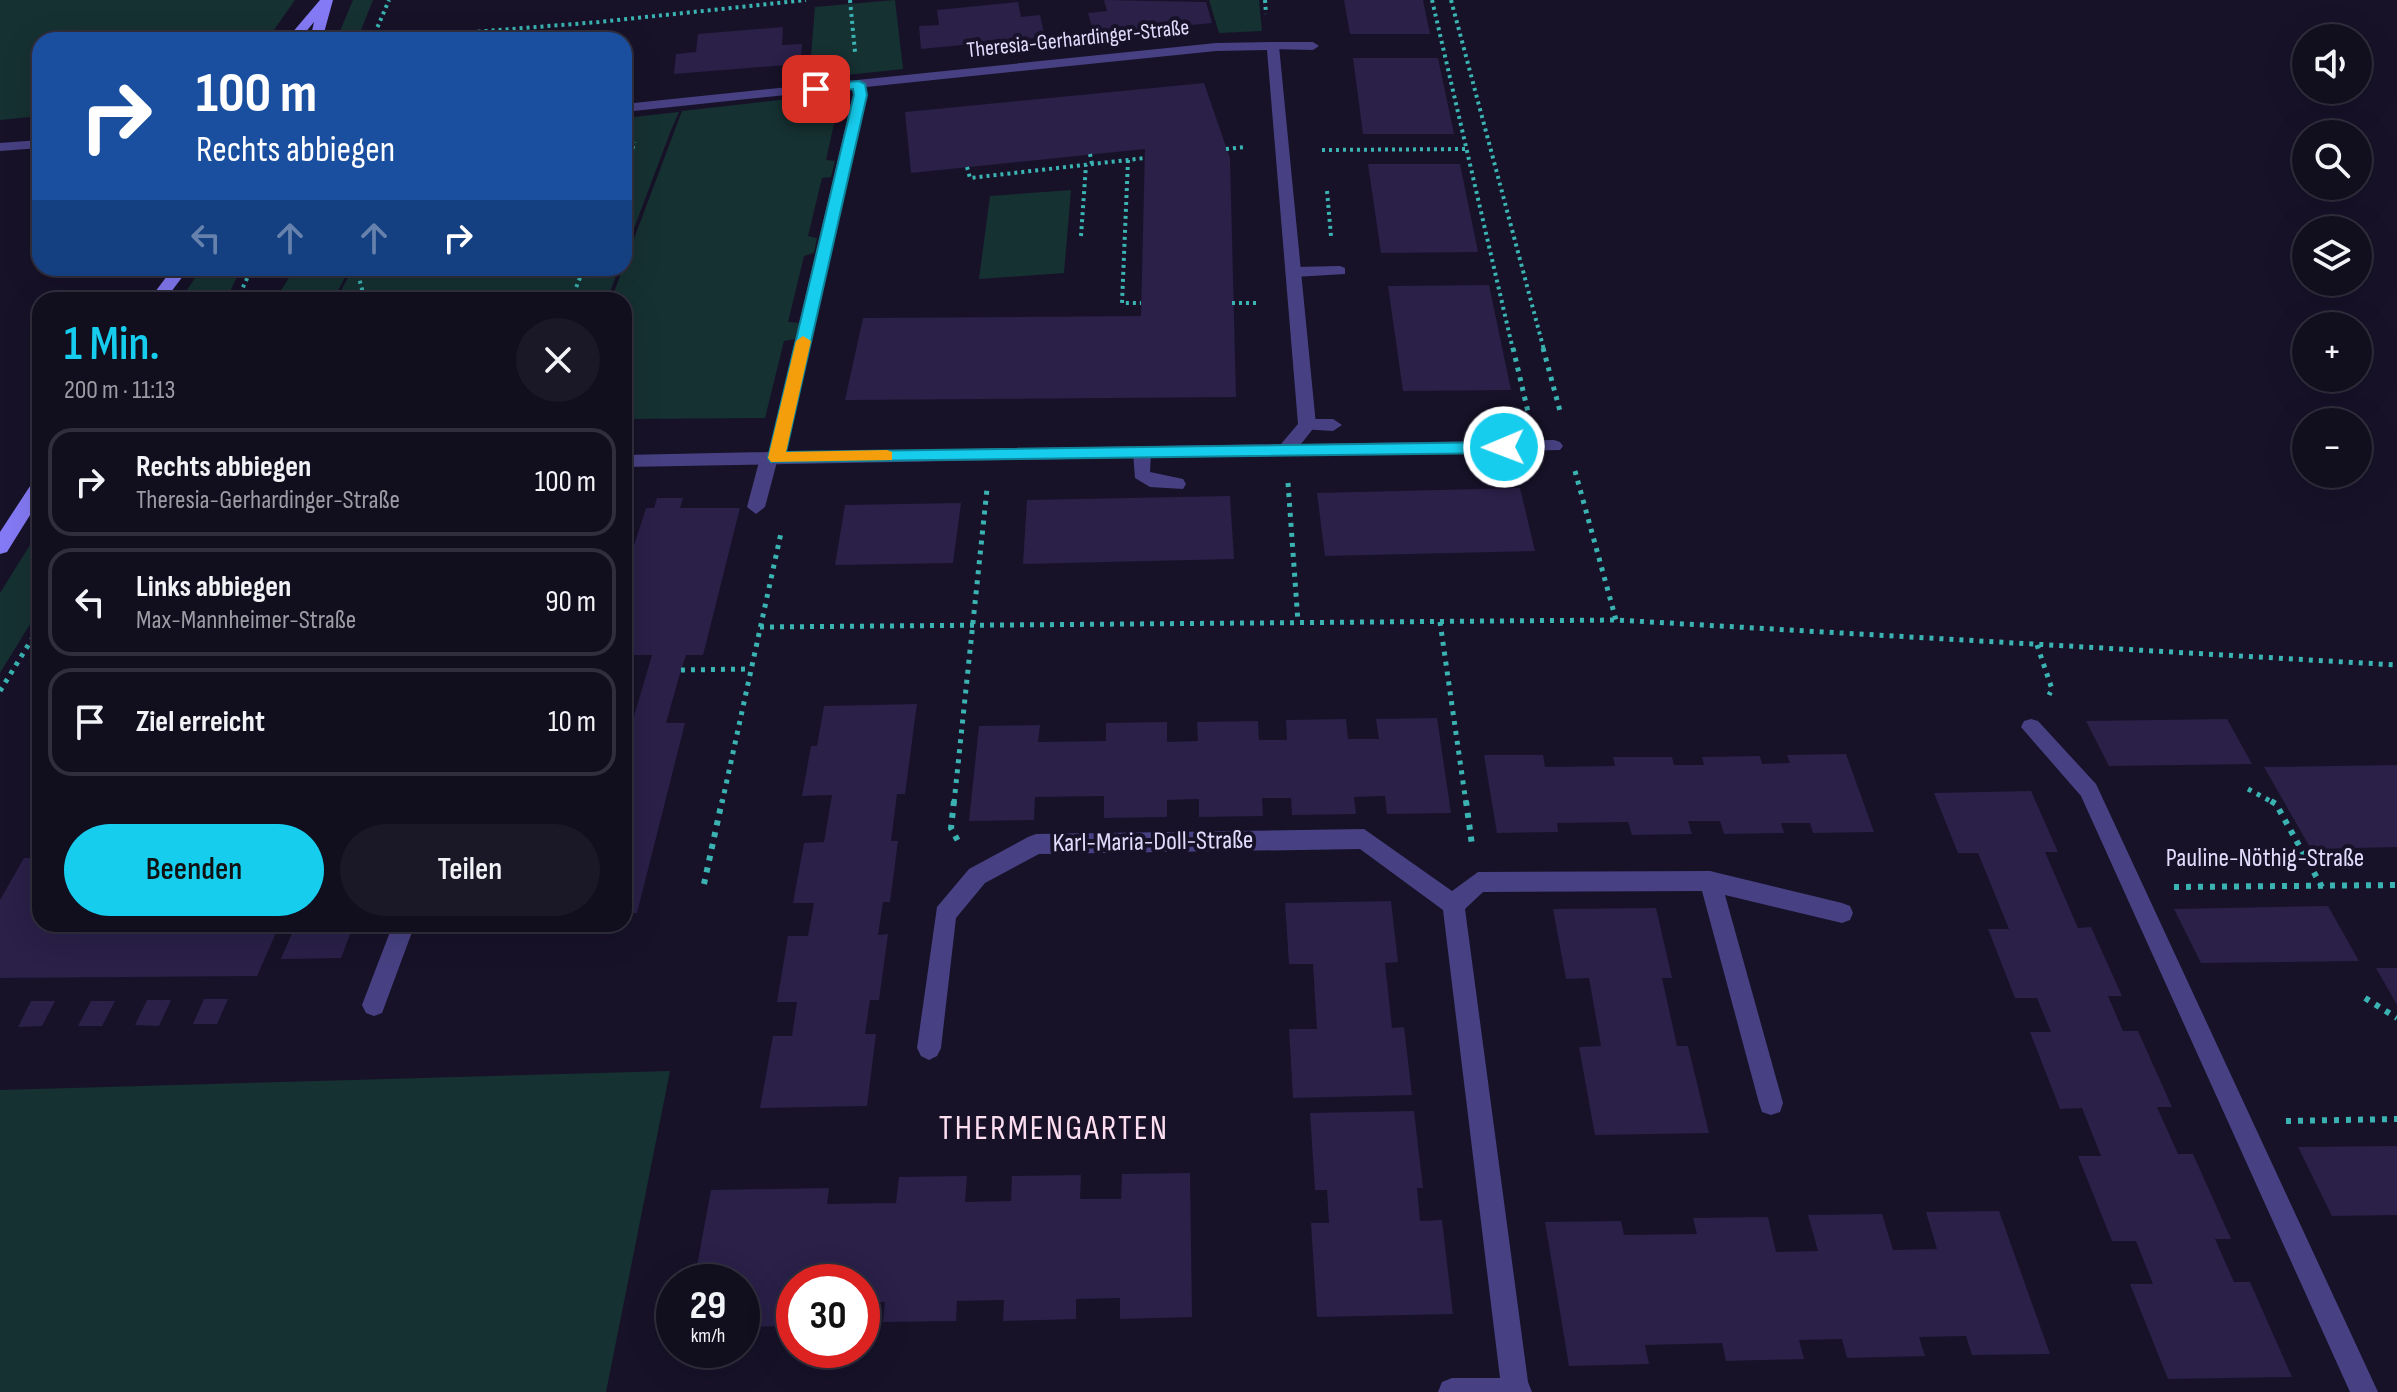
<!DOCTYPE html>
<html lang="de">
<head>
<meta charset="utf-8">
<style>
  body { margin:0; font-family:"Sofia Sans Condensed",sans-serif; background:#1a1727; color:#f1f3f6; height:100vh; display:flex; flex-direction:column; font-size:30px; white-space:nowrap }
  * { box-sizing:border-box; margin:0 }
  p { font-size:26px; color:#9c9ca4 }
  .icon { flex:none; width:44px; height:44px; fill:none; stroke:currentColor; stroke-width:2; stroke-linecap:round; stroke-linejoin:round }
  .map { position:relative; flex:1; overflow:hidden }
  .panel { position:absolute; left:32px; top:292px; width:600px; height:640px; display:flex; flex-direction:column; background:#110e1e; border-radius:24px; box-shadow:0 8px 32px #0002,0 0 0 2px #302e3c }
  .panel>* { flex:none }
  .guide { position:absolute; left:32px; top:32px; width:600px; height:244px; border-radius:24px; box-shadow:0 8px 32px #0002,0 0 0 2px #302e3c; background:#1a4fa0; color:#fff; overflow:hidden }
  .controls { position:absolute; left:2292px; top:24px; display:grid; gap:16px }
  .controls a { display:grid; place-items:center; width:80px; height:80px; border-radius:50%; background:#110e1e; box-shadow:0 8px 32px #0002,0 0 0 2px #302e3c; font-size:40px }
  .speed { position:absolute; left:656px; top:1264px; display:flex; gap:16px; font-size:40px; font-weight:700; text-align:center }
  .speed>* { display:grid; place-content:center; width:104px; height:104px; border-radius:50%; background:#110e1e; box-shadow:0 8px 32px #0002,0 0 0 2px #302e3c; line-height:1 }
  .speed small { font-size:20px; font-weight:400 }
  .speed .limit { border:12px solid #d22; background:#fff; color:#111 }
  .pin { position:absolute; display:grid; place-items:center; width:68px; height:68px; color:#fff; margin:-34px; border-radius:16px; box-shadow:0 4px 12px #0006 }
  .me { position:absolute; width:88px; margin:-44px; rotate:269deg; stroke-linejoin:round; filter:drop-shadow(0 0 6px #0008) }
  .turn { display:flex; align-items:center; gap:28px; height:168px; padding:0 32px; font-size:36px }
  .turn .icon { width:104px; height:104px; stroke-width:2.5 }
  .turn b { display:block; font-size:56px; line-height:68px }
  .lanes { display:flex; align-items:center; height:76px; padding:0 32px; background:#0003; justify-content:center; gap:40px; direction:ltr }
  .lanes .off { opacity:.35 }
  .round { display:grid; place-items:center; flex:none; width:84px; height:84px; border-radius:42px; background:#1a1727 }
  .head { display:flex; align-items:center; justify-content:space-between; height:136px; padding:0 32px }
  h1 { font-size:48px; font-weight:600; line-height:60px; color:#17cdee }
  .primary-button { display:flex; gap:16px; margin-top:auto; padding:16px 32px }
  .primary-button a { flex:1; height:92px; border-radius:48px; background:#17cdee; color:#111; font-size:32px; font-weight:600; line-height:92px; text-align:center }
  .primary-button a+a { background:#1a1727; color:#f1f3f6 }
  ul { padding:0; list-style:none }
  li { display:flex; align-items:center; gap:24px; height:108px; margin:0 16px 12px; padding:0 16px; border:4px solid #302e3c; border-radius:24px }
  li div { flex:1 }
  li b { display:block; font-size:30px }
  li em { font-style:normal }
  .map>svg:first-child { display:block }
</style>
</head>
<body>
<div class="map">
<svg width="2397" height="1392" viewBox="0 0 2397 1392">
  <rect width="100%" height="100%" fill="#171228"/>
  <g fill="#163132">
    <path d="M0,0H295L269,37L260,40H40V116L0,120Z"/>
    <path d="M353,0H373L359,35L338,36Z"/>
    <path d="M895,0L903,69L809,79L815,7Z"/>
    <path d="M1209,0H1259L1262,31L1219,33Z"/>
    <path d="M850,92L847,109L837,110L826,160L835,161L831,177L822,178L808,236L817,238L814,253L804,256L788,322L799,323L795,339L784,341L765,418L624,419V300H611L682,111Z"/>
    <path d="M679,112L671,130L624,255V118Z"/>
    <path d="M1071,190L1064,273L979,279L990,196Z"/>
    <path d="M202,268H241L226,300H180Z"/>
    <path d="M295,268H350L333,300H275Z"/>
    <path d="M353,268H619L607,300H336Z"/>
    <path d="M40,529V608L0,673V593Z"/>
    <path d="M670,1071L606,1392H0V1090Z"/>
  </g>
  <g fill="#2a2048">
    <path d="M1104,0L1206,2L1212,23L1094,34L1088,13L1107,11Z"/>
    <path d="M1344,0H1423L1430,34H1350Z"/>
    <path d="M1018,2L1021,17L1040,15L1045,37L921,49L919,26L939,25L937,10Z"/>
    <path d="M783,27L782,45L802,44L800,64L674,74L676,54L696,52L698,34Z"/>
    <path d="M1353,58H1438L1454,134H1363Z"/>
    <path d="M1204,83L1230,158L1236,397L845,400L863,318L1141,316L1145,149L911,173L905,112Z"/>
    <path d="M1368,164H1460L1478,252L1381,253Z"/>
    <path d="M1489,285L1511,390L1403,391L1388,286Z"/>
    <path d="M1520,488L1535,551L1325,556L1317,493Z"/>
    <path d="M1230,496L1234,559L1023,564L1027,500Z"/>
    <path d="M657,498H683L680,508H740L703,655H686L681,670L666,723H685L637,913H624V724L632,723L652,655H624V577L646,508H654Z"/>
    <path d="M961,503L953,563L835,565L845,505Z"/>
    <path d="M917,704L905,794H897L891,841H898L890,902H883L878,935L888,934L879,1000H870L865,1034H876L867,1106L760,1108L773,1036H792L797,1002H777L788,936H808L814,903H793L804,843L824,842L832,795L802,796L811,746H817L824,706Z"/>
    <path d="M1437,718L1451,813L1387,814L1385,796L1354,797L1356,814L1292,815L1291,798H1262L1263,816L1199,817V799L1167,800V817L1104,818V796L1035,797L1034,820L969,821L979,726L1040,725L1038,742L1106,741V723L1167,722V742L1198,741L1197,722L1258,721L1259,740H1287L1286,720L1346,719L1348,739H1379L1376,719Z"/>
    <path d="M2227,719L2252,764L2109,766L2086,721Z"/>
    <path d="M1846,754L1874,832L1813,833L1810,823H1781L1784,833L1724,834L1720,821H1688L1692,834L1632,835L1628,822L1557,823L1558,832L1497,833L1484,755H1543L1545,767L1615,766L1613,757H1672L1674,765H1704L1702,757L1760,756L1762,764L1790,763L1787,755Z"/>
    <path d="M2397,765V847L2311,849L2264,767Z"/>
    <path d="M2031,791L2058,852H2045L2078,928L2091,927L2122,996H2108L2123,1031H2138L2172,1107H2157L2178,1154H2193L2231,1239H2215L2234,1282H2250L2292,1377L2168,1379L2130,1284H2153L2136,1241H2112L2078,1156H2101L2082,1108L2060,1109L2030,1032H2051L2037,998H2015L1988,929H2009L1978,853H1958L1934,793Z"/>
    <path d="M24,858H40V924H280L257,976L0,978V900Z"/>
    <path d="M1391,901L1398,962L1385,963L1392,1028L1404,1027L1412,1095L1293,1098L1289,1029H1317L1313,964H1289L1285,903Z"/>
    <path d="M2328,906L2359,961L2201,963L2174,909Z"/>
    <path d="M1656,908L1672,978H1662L1677,1046H1688L1709,1133L1595,1135L1579,1047L1601,1046L1589,978L1566,979L1553,909Z"/>
    <path d="M296,924H354L341,958L281,959Z"/>
    <path d="M2376,968H2397V1005Z"/>
    <path d="M204,999H228L217,1024H193Z"/>
    <path d="M147,1000H171L159,1026L135,1025Z"/>
    <path d="M31,1001H55L42,1026L18,1027Z"/>
    <path d="M91,1001H115L102,1026H78Z"/>
    <path d="M1414,1111L1423,1188H1417L1420,1221L1442,1220L1453,1314L1317,1317L1311,1223H1329L1327,1190H1315L1310,1113Z"/>
    <path d="M2397,1146V1215L2332,1216L2298,1147Z"/>
    <path d="M1190,1173L1192,1317L1120,1319V1298L1076,1299V1319L1003,1321L1004,1300L957,1301L956,1321L883,1322L885,1302L862,1303V1282H794V1326L742,1327V1282H694L711,1190L829,1188L827,1204L896,1203L899,1177L967,1176L965,1202L1011,1201L1012,1176L1081,1175L1080,1199H1121L1122,1174Z"/>
    <path d="M1999,1211L2050,1354L1972,1355L1966,1336L1919,1337L1925,1356L1847,1358L1842,1339L1799,1340L1804,1359L1726,1361L1722,1343L1645,1345L1649,1364L1569,1366L1545,1222L1621,1221L1624,1235L1697,1234L1693,1218L1768,1217L1776,1252L1818,1251L1808,1215L1882,1214L1893,1250L1937,1249L1926,1212Z"/>
  </g>
  <g fill="none" stroke-linecap="round" stroke-linejoin="round">
    <g stroke="#3ab3b2" stroke-width="4" stroke-dasharray="3 4" stroke-linecap="butt">
      <path d="M850,0L855,52"/>
      <path d="M1265,0L1266,14"/>
      <path d="M1432,0L1513,350"/>
      <path d="M1451,0L1544,350"/>
      <path d="M372,40L389,0"/>
      <path d="M373,40L599,22L806,0"/>
      <path d="M1226,149L1245,147"/>
      <path d="M1322,150L1468,149"/>
      <path d="M1090,154L1092,164"/>
      <path d="M1128,160L1122,303H1141"/>
      <path d="M967,167L970,178L1145,158"/>
      <path d="M624,168L635,142"/>
      <path d="M1327,191L1331,236"/>
      <path d="M1081,236L1086,165"/>
      <path d="M364,268L359,278L365,300"/>
      <path d="M237,300L252,268"/>
      <path d="M571,300L584,268"/>
      <path d="M1232,303H1259"/>
    </g>
    <g stroke="#3ab3b2" stroke-width="5" stroke-dasharray="4 6" stroke-linecap="butt">
      <path d="M1513,348L1528,412"/>
      <path d="M1543,348L1560,411"/>
      <path d="M1575,471L1616,620"/>
      <path d="M1288,483L1298,622"/>
      <path d="M1440,622L1466,803"/>
      <path d="M760,627L1616,620L2397,665"/>
      <path d="M2037,645L2052,689L2049,695"/>
      <path d="M681,670L751,669"/>
      <path d="M0,691L40,626"/>
      <path d="M2248,789L2274,803"/>
      <path d="M722,803L781,533"/>
      <path d="M954,803L987,489"/>
    </g>
    <g stroke="#3ab3b2" stroke-width="6" stroke-dasharray="5 7" stroke-linecap="butt">
      <path d="M954,801L951,828L959,843"/>
      <path d="M1466,801L1472,845"/>
      <path d="M2271,801L2276,804L2322,887"/>
      <path d="M704,884L722,801"/>
      <path d="M2174,887L2397,885"/>
      <path d="M2365,998L2397,1018"/>
      <path d="M2286,1121L2397,1119"/>
    </g>
    <g fill="#474183" fill-rule="evenodd">
      <path d="M1273,42H1313L1319,46L1313,50L1268,49L1267,46Z"/>
      <path d="M1340,266L1345,268V274L1294,277L1286,272L1294,267Z"/>
      <path d="M1307,419H1333L1342,425L1333,431L1301,429L1298,425Z"/>
      <path d="M1142,446L1151,452L1150,472L1183,479L1186,484L1183,489L1150,487L1135,478L1133,452Z"/>
      <path d="M769,452L778,458L765,507L756,514L747,507L760,458Z"/>
    </g>
    <g fill="#474183" fill-rule="evenodd">
      <path d="M1216,43L1273,42L1279,46L1316,425L1301,444L1554,440L1560,442L1563,446L1560,450L624,467V455L769,452L853,95V88L624,112V104ZM1267,50L1298,424L1281,444L786,452L867,95L866,87L1216,51Z"/>
      <path d="M40,140V148L0,151V143Z"/>
      <path d="M2031,719L2038,721L2096,784L2378,1392H2350L2081,796L2021,727L2024,721Z"/>
      <path d="M1364,829L1452,891L1478,872L1710,871L1842,903L1850,906L1853,913L1850,920L1842,923L1725,895L1783,1103L1780,1112L1771,1115L1762,1112L1759,1103L1702,891L1483,892L1465,909L1528,1382L1532,1392H1438L1442,1382L1452,1378H1500L1443,910L1360,849L1039,854L985,883L956,918L941,1048L937,1056L929,1060L921,1056L917,1048L937,907L969,869L1028,837L1036,834Z"/>
      <path d="M393,924H415L382,1013L374,1016L366,1013L362,1005Z"/>
    </g>
    <g fill="#847af5" fill-rule="evenodd">
      <path d="M320,0H333L322,40H310L314,22L299,40H286Z"/>
      <path d="M173,268H189L165,300H149Z"/>
      <path d="M40,479V499L7,552L0,554V532L34,480Z"/>
    </g>
  </g>
  <path fill="#17cdee" stroke="#0f859b" stroke-width="2" d="M859,81L865,84L867,95L786,452L1504,442L1512,447L1504,453L771,462L768,458L854,95L853,89L816,92L810,89L816,85Z"/>
  <path fill="#f59e0b" d="M803,336L811,341L786,452L887,450L892,452V460L771,462L768,458L796,341Z"/>
  <g text-anchor="middle" dominant-baseline="central" stroke-width="8" stroke-linejoin="round" paint-order="stroke">
    <g font-size="22" fill="#e1dcfc" stroke="#171228">
      <text transform="translate(1078 39) rotate(-6)">Theresia-Gerhardinger-Straße</text>
    </g>
    <g font-size="26" fill="#e1dcfc" stroke="#171228">
      <text transform="translate(1153 842) rotate(-1)">Karl-Maria-Doll-Straße</text>
      <text x="2265" y="858">Pauline-Nöthig-Straße</text>
    </g>
    <g font-size="34" letter-spacing="2" fill="#fddef0" stroke="#171228">
      <text x="1054" y="1128">THERMENGARTEN</text>
    </g>
  </g>
</svg>
<div class="controls">
<a><svg class="icon" aria-label="sound" viewBox="0 0 24 24"><path d="M4 9h4l5-4v14l-5-4H4zM17 9q2 3 0 6"/></svg></a>
<a><svg class="icon" aria-label="search" viewBox="0 0 24 24"><circle cx="10" cy="10" r="6"/><path d="M15 15l6 6"/></svg></a>
<a><svg class="icon" aria-label="layers" viewBox="0 0 24 24"><path d="M12 4l9 5-9 5-9-5zM3 14l9 5 9-5"/></svg></a>
<a>+</a>
<a>−</a>
</div>
<div class="speed"><div>29<small>km/h</small></div><div class="limit">30</div></div>
<div class="pin" style="left:816px;top:89px;background:#d93025"><svg class="icon" aria-label="arrive" viewBox="0 0 24 24"><path d="M6 21V4h12l-3 4 3 4H6"/></svg></div>
<svg class="me" style="left:1504px;top:447px" viewBox="-20 -20 40 40"><circle r="17" fill="#17cdee" stroke="#fff" stroke-width="3"/><path d="M0-11L8 9 0 5-8 9z" fill="#fff"/></svg>
<div class="guide">
<div class="turn"><svg class="icon" aria-label="right" viewBox="0 0 24 24"><path d="M7 20v-9h11M14 6l5 5-5 5"/></svg><div><b>100 m</b>Rechts abbiegen</div></div>
<div class="lanes"><svg class="icon off" aria-label="left" viewBox="0 0 24 24"><path d="M17 20v-9H6M10 6l-5 5 5 5"/></svg><svg class="icon off" aria-label="ahead" viewBox="0 0 24 24"><path d="M12 20V5M6 11l6-6 6 6"/></svg><svg class="icon off" aria-label="ahead" viewBox="0 0 24 24"><path d="M12 20V5M6 11l6-6 6 6"/></svg><svg class="icon" aria-label="right" viewBox="0 0 24 24"><path d="M7 20v-9h11M14 6l5 5-5 5"/></svg></div>
</div>
<section class="panel">
<div class="head"><div><h1>1 Min.</h1><p>200 m · 11:13</p></div><a class="round"><svg class="icon" aria-label="close" viewBox="0 0 24 24"><path d="M6 6l12 12M18 6L6 18"/></svg></a></div>
<ul>
<li><svg class="icon" aria-label="right" viewBox="0 0 24 24"><path d="M7 20v-9h11M14 6l5 5-5 5"/></svg><div><b>Rechts abbiegen</b><p>Theresia-Gerhardinger-Straße</p></div><em>100 m</em></li>
<li><svg class="icon" aria-label="left" viewBox="0 0 24 24"><path d="M17 20v-9H6M10 6l-5 5 5 5"/></svg><div><b>Links abbiegen</b><p>Max-Mannheimer-Straße</p></div><em>90 m</em></li>
<li><svg class="icon" aria-label="arrive" viewBox="0 0 24 24"><path d="M6 21V4h12l-3 4 3 4H6"/></svg><div><b>Ziel erreicht</b></div><em>10 m</em></li>
</ul>
<div class="primary-button"><a>Beenden</a><a>Teilen</a></div>
</section>
</div>
</body>
</html>
